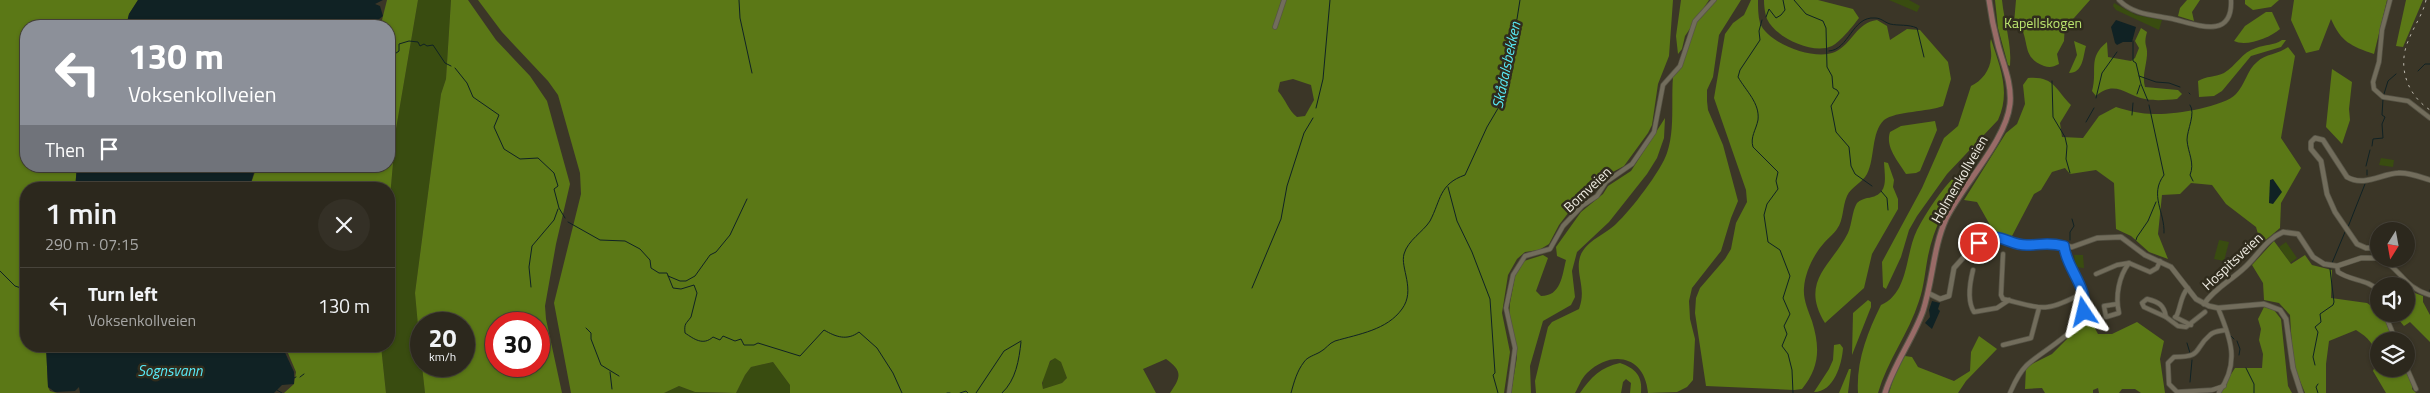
<!DOCTYPE html>
<html lang="en">
<head>
<meta charset="utf-8">
<style>
  body { margin:0; font-family:"Titillium Web",sans-serif; background:#343026; color:#f1f3f6; height:100vh; display:flex; flex-direction:column; font-size:19px; white-space:nowrap }
  * { box-sizing:border-box; margin:0 }
  p { font-size:16px; color:#a6a6a4 }
  .icon { flex:none; width:28px; height:28px; fill:none; stroke:currentColor; stroke-width:2; stroke-linecap:round; stroke-linejoin:round }
  .map { position:relative; flex:1; overflow:hidden }
  .drawer { position:absolute; left:20px; top:182px; width:375px; height:170px; display:flex; flex-direction:column; background:#2c281d; border-radius:20px; box-shadow:0 1px 4px #0004,0 0 0 1px #48443b }
  .drawer>* { flex:none }
  .banner { position:absolute; left:20px; top:20px; width:375px; height:152px; border-radius:20px; box-shadow:0 1px 4px #0004,0 0 0 1px #48443b; background:#8c9099; color:#fff; overflow:hidden }
  .needle { width:32px; rotate:191deg }
  .tools { position:absolute; left:2370px; top:222px; display:grid; gap:10px }
  .tools a { display:grid; place-items:center; width:45px; height:45px; border-radius:50%; background:#2c281d; box-shadow:0 1px 4px #0004,0 0 0 1px #48443b; font-size:25px }
  .speed { position:absolute; left:410px; top:312px; display:flex; gap:10px; font-size:25px; font-weight:700; text-align:center }
  .speed>* { display:grid; place-content:center; width:65px; height:65px; border-radius:50%; background:#2c281d; box-shadow:0 1px 4px #0004,0 0 0 1px #48443b; line-height:1 }
  .speed small { font-size:12px; font-weight:400 }
  .speed .limit { border:8px solid #d22; background:#fff; color:#111 }
  .pin { position:absolute; display:grid; place-items:center; width:42px; height:42px; color:#fff; margin:-21px; border:2px solid #fff; border-radius:50%; box-shadow:0 1px 5px #0007 }
  .me { position:absolute; width:55px; margin:-28px; rotate:350deg; stroke-linejoin:round; filter:drop-shadow(0 0 4px #0008) }
  .turn { display:flex; align-items:center; gap:18px; height:105px; padding:0 25px; font-size:22px }
  .turn .icon { width:65px; height:65px; stroke-width:2.5 }
  .turn b { display:block; font-size:35px; line-height:42px }
  .then { display:flex; align-items:center; height:48px; padding:0 25px; background:#0003; gap:10px; font-size:19px }
  .round { display:grid; place-items:center; flex:none; width:52px; height:52px; border-radius:26px; background:#343026 }
  .headline { display:flex; align-items:center; justify-content:space-between; height:85px; padding:0 25px }
  h1 { font-size:30px; font-weight:600; line-height:38px }
  ul { padding:0; list-style:none }
  li { display:flex; align-items:center; gap:15px; height:75px; padding:0 25px; border-top:1px solid #48443b }
  li div { flex:1 }
  li b { display:block; font-size:19px }
  li em { font-style:normal }
  .map>svg:first-child { display:block }
</style>
</head>
<body>
<div class="map">
<svg width="2430" height="393" viewBox="0 0 2430 393">
  <rect width="100%" height="100%" fill="#3b3627"/>
  <g fill="#394c10">
    <path d="M418,0H451L446,79L441,94L415,293L425,393H386L381,346H389V209L396,129Z"/>
    <path d="M1889,0H1909L1920,6L1917,12Z"/>
    <path d="M2114,3L2136,15L2162,20L2159,30L2116,10L2113,6Z"/>
    <path d="M2381,158L2394,160L2393,167L2379,165Z"/>
    <path d="M2219,240L2229,242L2224,261L2214,259Z"/>
    <path d="M2286,242L2297,258L2290,263L2279,247Z"/>
    <path d="M2074,255H2083L2084,268L2076,267Z"/>
    <path d="M1055,357L1061,362L1067,378L1062,383L1043,389C1041,379 1047,363 1055,357Z"/>
    <path d="M773,362L790,385V393H736L745,375L751,367Z"/>
    <path d="M679,386L695,392L719,393H664Z"/>
  </g>
  <g fill="#5b7816" fill-rule="evenodd">
    <path d="M0,0H138L129,14L126,26H26V166H77L75,189H26V280L24,289L26,296V346H46L48,387L50,391L57,393H0Z"/>
    <path d="M387,0H418L396,129L389,209V189H249L257,166H389V26H381V24Z"/>
    <path d="M451,0H468L496,40L530,76L547,101L570,184L556,244L545,306L546,319L562,393H425L422,366H464V324H421V358L415,293L441,94L446,79ZM496,324H539V366H496Z"/>
    <path d="M478,0H1673L1669,56L1658,84L1652,125L1648,133L1624,166L1611,173L1584,199L1572,208L1559,225L1549,244L1539,250L1525,252L1517,259L1508,275L1502,313L1510,352L1504,393H1170C1181,377 1183,371 1166,359L1143,369L1156,393H790V385L773,362L751,367L745,375L736,393L695,392L679,386L664,393H571L554,303L581,194L580,173L558,95L548,81L502,32ZM1293,79L1311,85L1314,100L1305,116L1297,117C1288,110 1286,100 1278,91L1280,82ZM1055,358L1061,362L1067,378L1062,383L1043,389L1042,383L1050,361Z"/>
    <path d="M1681,0H1709L1685,36L1682,49L1678,54L1676,36Z"/>
    <path d="M1716,0H1741L1719,35L1713,77L1707,90V101L1708,110L1723,145L1738,201L1731,218L1721,251L1692,288L1689,301L1690,319L1695,339L1693,380L1687,387L1677,392L1648,393C1645,356 1612,349 1587,373C1581,379 1579,386 1575,393H1536L1535,381L1548,327L1552,322L1579,309C1587,288 1575,274 1580,257C1585,241 1606,234 1616,224C1631,210 1661,171 1667,153C1675,130 1671,101 1673,77C1688,63 1686,42 1695,24C1700,15 1709,7 1716,0Z"/>
    <path d="M1751,0H1758C1758,7 1758,16 1760,23C1768,44 1815,61 1835,52C1853,43 1856,23 1877,20L1887,26L1890,40L1907,29L1920,30L1948,62L1951,79L1943,106C1928,112 1896,111 1884,120C1871,132 1875,159 1867,174C1862,183 1851,187 1847,196C1842,207 1844,219 1837,229C1834,234 1828,238 1824,243C1814,254 1805,272 1804,288C1803,299 1808,310 1812,321C1820,347 1820,367 1802,389L1794,390L1706,386L1695,313L1696,298L1700,288L1725,259L1731,249L1736,223L1747,202L1746,190L1714,98L1725,34L1733,23L1744,15Z"/>
    <path d="M1764,0H1818L1853,9L1859,18C1853,26 1840,42 1832,46C1813,55 1776,38 1767,19C1765,14 1764,6 1764,0Z"/>
    <path d="M1995,0H2002C2004,21 2012,45 2010,66L2008,65L1998,28Z"/>
    <path d="M2016,0H2090L2074,18L2065,22L2064,41L2057,54L2059,64C2053,67 2050,68 2044,66C2020,57 2031,39 2018,23H2014Z"/>
    <path d="M2187,0H2200L2192,12L2194,21L2178,16L2180,8Z"/>
    <path d="M2245,0H2279L2271,7L2253,10L2245,4Z"/>
    <path d="M2294,0H2387L2374,54C2351,46 2341,42 2331,19L2319,50L2306,53L2291,20Z"/>
    <path d="M2406,0H2423L2403,47L2396,46Z"/>
    <path d="M2266,12H2272L2280,29C2270,38 2246,47 2234,41L2245,26Z"/>
    <path d="M2141,28L2147,32C2143,46 2148,45 2147,55C2146,68 2142,75 2145,87L2178,90L2182,94L2177,99C2167,100 2155,101 2145,99C2127,96 2115,79 2096,96L2092,91C2098,70 2087,58 2107,42L2108,57L2131,61L2135,58L2139,48L2135,41Z"/>
    <path d="M1991,39C2000,67 2011,92 1998,120L1947,174L1917,216L1909,230L1901,257L1886,289L1883,287L1882,262L1922,188L1944,138L1958,126L1971,86C1982,81 1990,70 1991,58C1992,51 1989,45 1991,39Z"/>
    <path d="M2282,40H2286L2281,47L2251,56L2222,91L2214,96L2199,97L2198,81C2206,76 2216,77 2224,73C2236,66 2242,52 2256,48C2266,44 2273,46 2282,40Z"/>
    <path d="M2074,41L2086,46C2083,57 2083,73 2069,73L2077,55Z"/>
    <path d="M2288,47L2295,56L2281,138L2301,168L2281,203L2280,228L2261,244L2256,227L2226,204L2212,185L2191,183L2180,194L2162,195L2158,234L2168,259L2149,252L2131,236L2116,229L2114,183L2096,170L2070,174L2065,168L2052,172L2041,190L2034,194L2012,236L1994,232L1977,202L1964,200L2006,133L2017,124L2025,104L2023,85L2028,78C2054,76 2055,89 2071,105L2060,123L2062,137L2083,138L2099,116L2116,107C2129,111 2141,114 2154,114C2172,115 2224,107 2236,94C2245,85 2247,70 2257,62C2265,54 2279,54 2288,47Z"/>
    <path d="M2332,69L2352,82L2349,109L2350,120L2342,144L2326,127Z"/>
    <path d="M1665,118L1664,138L1657,158L1647,174L1609,222L1577,252L1572,271L1575,297L1571,305L1543,321L1530,366L1531,393H1511L1517,357L1509,316L1510,303L1516,271L1521,262L1543,255L1548,258L1536,291L1541,296C1561,296 1562,276 1566,260L1557,256L1556,247L1581,212L1603,194L1608,186L1631,171Z"/>
    <path d="M1935,121L1937,130L1920,171L1916,173L1906,174C1898,161 1885,147 1890,132L1901,126Z"/>
    <path d="M1884,162L1888,163L1894,180L1893,187L1898,199V209L1872,254L1864,288L1825,323C1799,281 1832,265 1848,233C1852,224 1852,211 1857,203C1860,200 1864,199 1867,198C1889,195 1885,180 1884,162Z"/>
    <path d="M1956,175L1962,178C1947,203 1934,227 1928,256C1925,271 1924,287 1919,301C1909,333 1887,361 1878,393H1858C1856,362 1867,333 1881,305C1909,293 1905,254 1917,230C1927,211 1941,190 1956,175Z"/>
    <path d="M2274,241L2291,264L2305,255L2312,265L2332,270L2331,298L2367,303L2379,311V314H2383L2393,341H2379V369H2405L2413,385L2412,389L2416,393H2386L2373,371L2378,359C2374,344 2369,338 2356,330L2329,341L2326,364V393H2305L2293,364L2290,315L2279,303L2264,300L2263,283L2252,265Z"/>
    <path d="M2412,292L2423,296V302L2430,315V342L2410,322L2404,326L2399,320L2390,321L2388,314H2406V298Z"/>
    <path d="M1868,300L1871,302V307L1852,355L1853,313Z"/>
    <path d="M2264,307L2274,310L2281,319L2288,386L2292,393H2219L2235,368H2262L2263,354L2259,340L2261,329L2258,319Z"/>
    <path d="M2089,317L2098,334H2112L2137,322L2164,341L2160,359L2165,393H2141L2135,389H2122L2119,393H2099L2098,388L2093,390V393H2045L2042,388L2025,389L2026,367L2052,354Z"/>
    <path d="M1979,336L1997,349L1966,381L1958,393H1889L1896,370L1905,356L1912,357L1918,367L1954,381L1970,371L1971,352Z"/>
    <path d="M1840,344L1843,348C1842,364 1834,392 1814,392L1829,369L1833,360L1834,345Z"/>
    <path d="M285,346H381L386,393H284L294,384L296,372Z"/>
    <path d="M1620,363C1635,368 1643,376 1641,393H1630L1631,383L1626,379L1623,382L1621,393H1580C1591,377 1601,367 1620,363Z"/>
    <path d="M1849,369H1851L1848,393H1839Z"/>
  </g>
  <g fill="#102224">
    <path d="M138,0H383L375,4L380,6L383,16L378,20L377,26H126L129,14Z"/>
    <path d="M2116,20L2136,27L2132,42H2123L2117,45L2115,43L2111,27Z"/>
    <path d="M77,166H256L249,189H75Z"/>
    <path d="M2273,179L2282,192L2273,204L2269,203L2270,180Z"/>
    <path d="M1932,301L1940,303L1938,309L1940,311L1932,329L1925,323L1930,317L1929,310Z"/>
    <path d="M46,346H282L294,372V384L282,385L274,393H80L79,387L75,391L55,392L48,387Z"/>
  </g>
  <g fill="none" stroke-linecap="round" stroke-linejoin="round">
    <g stroke="#102224" stroke-width="1">
      <path d="M739,0L740,18L752,73"/>
      <path d="M1794,0L1806,14L1823,21L1826,28L1827,67L1832,76L1833,88L1837,90L1839,93L1831,106L1836,132L1849,147L1851,166L1855,174L1872,186"/>
      <path d="M1766,17L1769,9L1776,18L1781,15L1785,10L1783,0"/>
      <path d="M1762,20L1759,31L1760,40L1740,70L1738,77C1746,91 1760,103 1758,120C1756,130 1750,137 1753,147L1778,172L1776,181L1778,189L1767,204L1764,215L1768,242L1780,250L1790,276L1783,298L1790,314L1784,326L1787,334L1782,346L1788,354L1792,370L1793,393"/>
      <path d="M2133,41V61L2136,63L2141,84L2148,101"/>
      <path d="M1829,51C1849,50 1852,16 1875,18C1881,18 1884,22 1890,24C1899,26 1908,24 1917,28L1924,57"/>
      <path d="M389,58L399,51V44L409,41L418,42L420,46L424,44L427,46L433,45L445,63L451,66"/>
      <path d="M455,68L467,83L473,97L499,115L494,127L504,149L520,159L538,158L554,173L558,186L554,189L559,208L565,218"/>
      <path d="M2418,71L2425,64H2430"/>
      <path d="M2139,76L2156,82L2169,83L2180,87"/>
      <path d="M2052,81L2053,117L2065,137L2067,146L2066,159L2070,173"/>
      <path d="M2189,93L2190,94"/>
      <path d="M2137,94L2140,85"/>
      <path d="M2384,94L2388,81L2396,74"/>
      <path d="M2096,98L2102,73L2117,52"/>
      <path d="M2149,105L2164,175C2149,195 2165,212 2164,233"/>
      <path d="M2190,105C2196,113 2187,130 2187,140C2188,153 2195,163 2190,175L2193,181"/>
      <path d="M1316,108L1323,79L1330,0"/>
      <path d="M2132,115L2133,103"/>
      <path d="M2086,122L2094,108"/>
      <path d="M2372,146L2373,139L2383,138L2382,124L2385,117L2382,115L2383,99"/>
      <path d="M2366,166L2370,150"/>
      <path d="M2367,170V175"/>
      <path d="M1448,187L1457,221L1472,252L1490,299L1495,373L1493,375L1498,393"/>
      <path d="M1881,191L1887,198L1888,210"/>
      <path d="M568,222L600,240L625,241L640,249L650,260L651,268L659,273H667L673,288L681,289L694,285L697,293L691,317C686,324 684,323 685,333C694,339 703,346 713,337L720,340L723,336L735,341L741,339L744,345H754L758,343L800,356L824,330C836,337 847,341 859,332L877,348L893,373L902,393"/>
      <path d="M2348,227L2365,184"/>
      <path d="M2070,240V232L2074,226L2072,219"/>
      <path d="M2136,240L2137,237L2148,221L2156,202"/>
      <path d="M2332,263L2345,232"/>
      <path d="M0,271L15,286L24,289"/>
      <path d="M668,276L680,281H686L695,276L710,255L716,252L730,235L747,199"/>
      <path d="M531,287L529,267L532,246L554,220L558,209"/>
      <path d="M1252,288L1281,219L1287,186L1304,133L1313,118"/>
      <path d="M2430,291V290"/>
      <path d="M586,328L591,333V339L601,365L619,376"/>
      <path d="M2231,336L2234,339"/>
      <path d="M2237,341L2240,349L2239,355"/>
      <path d="M2187,343L2190,353"/>
      <path d="M2315,365L2313,357L2318,332L2315,327L2321,322L2320,314L2333,305L2334,302L2330,269"/>
      <path d="M2246,368L2254,384V393"/>
      <path d="M610,372L612,389"/>
      <path d="M300,377L304,374"/>
      <path d="M294,378L296,377"/>
      <path d="M2190,382L2192,360"/>
      <path d="M2318,384L2316,387L2318,393"/>
      <path d="M277,390L282,393"/>
      <path d="M947,393H950"/>
      <path d="M960,393L966,391L968,393"/>
      <path d="M976,393L1004,351L1021,341"/>
      <path d="M1002,393C1016,380 1019,360 1021,342"/>
      <path d="M1291,393C1294,382 1297,371 1304,362C1307,357 1315,355 1320,352C1326,349 1329,343 1335,341C1359,334 1387,330 1402,309C1416,290 1400,268 1404,254C1408,240 1423,232 1430,221C1441,200 1439,184 1465,175L1487,127L1500,105L1499,86L1503,73L1502,67L1506,59L1507,41L1517,19L1520,0"/>
    </g>
    <defs>
      <g id="minor">
        <path d="M2119,0C2133,15 2154,15 2173,19C2195,24 2233,41 2231,0"/>
        <path d="M2390,0L2382,30L2379,62L2373,82L2374,89L2383,97L2408,101L2430,118"/>
        <path d="M1275,27L1284,0"/>
        <path d="M2003,254L2001,295L2003,299C2044,309 2045,313 2083,293"/>
        <path d="M2381,259C2402,270 2403,287 2430,295"/>
        <path d="M2337,266L2338,272C2351,281 2368,279 2379,291"/>
        <path d="M1973,270C1970,282 1967,301 1974,312L1997,308L2009,300"/>
        <path d="M2096,274L2117,265L2129,263"/>
        <path d="M2147,299C2159,302 2164,305 2166,317L2144,307L2142,303Z"/>
        <path d="M2117,304L2104,306L2106,317L2119,313C2115,296 2119,276 2129,263L2150,272L2157,268L2160,261"/>
        <path d="M2218,308C2231,339 2240,363 2219,392"/>
        <path d="M2385,314L2396,341"/>
        <path d="M2166,317L2178,326L2186,327L2205,312"/>
        <path d="M2175,317L2191,325"/>
        <path d="M2176,317C2181,308 2180,296 2188,288"/>
        <path d="M2003,345L2031,338L2039,308"/>
        <path d="M2406,366L2416,389"/>
        <path d="M2224,386L2212,390L2177,392L2169,384L2168,363L2174,357C2204,357 2193,349 2210,335C2214,331 2221,331 2226,330"/>
        <path d="M1509,393L1515,348L1506,308L1513,275L1525,256L1550,249L1563,226L1582,206L1597,196L1606,182L1632,164L1654,132L1663,85L1680,66L1695,21L1714,0"/>
        <path d="M2010,393C2014,384 2018,374 2026,366C2042,350 2086,330 2086,304C2085,283 2066,266 2064,246"/>
      </g>
      <g id="tertiary">
        <path d="M2379,252L2375,248H2366L2357,244L2335,212L2327,194L2321,161L2311,149V142L2315,138L2323,140L2347,177C2364,187 2381,174 2398,173C2409,172 2420,177 2430,180"/>
        <path d="M1928,293L1940,299L1949,296L1954,268L1971,249L1989,237H2000L2024,245L2050,243L2072,247L2097,238L2121,237L2145,255L2171,267L2196,299L2209,306L2218,308L2264,304L2280,310L2286,319L2293,368L2301,393"/>
        <path d="M2204,304C2214,289 2230,281 2243,269C2257,257 2265,240 2283,232L2298,234L2313,257L2324,264L2337,266L2361,258H2379"/>
      </g>
      <path id="secondary" d="M1885,393C1894,364 1913,339 1923,311C1933,280 1933,248 1946,219C1963,184 2006,141 2010,104C2012,83 2003,64 1998,45C1994,30 1991,15 1989,0"/>
    </defs>
    <use href="#minor" stroke="#575446" stroke-width="5.5"/>
    <use href="#tertiary" stroke="#575446" stroke-width="6"/>
    <use href="#secondary" stroke="#575446" stroke-width="7"/>
    <use href="#minor" stroke="#726d5c" stroke-width="4"/>
    <use href="#tertiary" stroke="#726d5c" stroke-width="4.5"/>
    <use href="#secondary" stroke="#996b67" stroke-width="5"/>
    <path stroke="#bdb9ae" stroke-width="1" stroke-dasharray="2.5 5" stroke-linecap="butt" d="M2426,0C2423,14 2414,26 2409,39C2397,65 2406,94 2430,110"/>
  </g>
  <g fill="none" stroke-linecap="round" stroke-linejoin="round">
    <defs>
      <path id="route" d="M1979,243C2001,229 2007,246 2028,245C2043,245 2047,242 2064,246C2066,268 2089,288 2084,312"/>
    </defs>
    <use href="#route" stroke="#114b97" stroke-width="12"/>
    <use href="#route" stroke="#1a73e8" stroke-width="9"/>
  </g>
  <g text-anchor="middle" dominant-baseline="central" stroke-width="5" stroke-linejoin="round" paint-order="stroke">
    <g font-size="14" fill="#bbe56e" stroke="#302c1d">
      <text x="2043" y="22">Kapellskogen</text>
    </g>
    <g font-size="14" fill="#efece2" stroke="#302c1d">
      <text transform="translate(1959 179) rotate(-60)">Holmenkollveien</text>
      <text transform="translate(1587 189) rotate(-43)">Bomveien</text>
      <text transform="translate(2232 261) rotate(-43)">Hospitsveien</text>
    </g>
    <g font-size="15" font-style="italic" fill="#59ebf8" stroke="#302c1d">
      <text transform="translate(1506 65) rotate(-78)">Skådalsbekken</text>
      <text x="170" y="370">Sognsvann</text>
    </g>
  </g>
</svg>
<div class="tools">
<a><svg class="needle" viewBox="-14 -14 28 28"><path d="M0-13l5 13h-10z" fill="#e53935"/><path d="M0 13l5-13h-10z" fill="#a6a6a4"/></svg></a>
<a><svg class="icon" aria-label="sound" viewBox="0 0 24 24"><path d="M4 9h4l5-4v14l-5-4H4zM17 9q2 3 0 6"/></svg></a>
<a><svg class="icon" aria-label="layers" viewBox="0 0 24 24"><path d="M12 4l9 5-9 5-9-5zM3 14l9 5 9-5"/></svg></a>
</div>
<div class="speed"><div>20<small>km/h</small></div><div class="limit">30</div></div>
<div class="pin" style="left:1979px;top:243px;background:#d93025"><svg class="icon" aria-label="arrive" viewBox="0 0 24 24"><path d="M6 21V4h12l-3 4 3 4H6"/></svg></div>
<svg class="me" style="left:2084px;top:312px" viewBox="-20 -20 40 40"><path d="M0-17L14 15 0 8-14 15z" fill="#1a73e8" stroke="#fff" stroke-width="4"/></svg>
<div class="banner">
<div class="turn"><svg class="icon" aria-label="left" viewBox="0 0 24 24"><path d="M17 20v-9H6M10 6l-5 5 5 5"/></svg><div><b>130 m</b>Voksenkollveien</div></div>
<div class="then">Then<svg class="icon" aria-label="arrive" viewBox="0 0 24 24"><path d="M6 21V4h12l-3 4 3 4H6"/></svg></div>
</div>
<section class="drawer">
<div class="headline"><div><h1>1 min</h1><p>290 m · 07:15</p></div><a class="round"><svg class="icon" aria-label="close" viewBox="0 0 24 24"><path d="M6 6l12 12M18 6L6 18"/></svg></a></div>
<ul>
<li><svg class="icon" aria-label="left" viewBox="0 0 24 24"><path d="M17 20v-9H6M10 6l-5 5 5 5"/></svg><div><b>Turn left</b><p>Voksenkollveien</p></div><em>130 m</em></li>
</ul>
</section>
</div>
</body>
</html>
